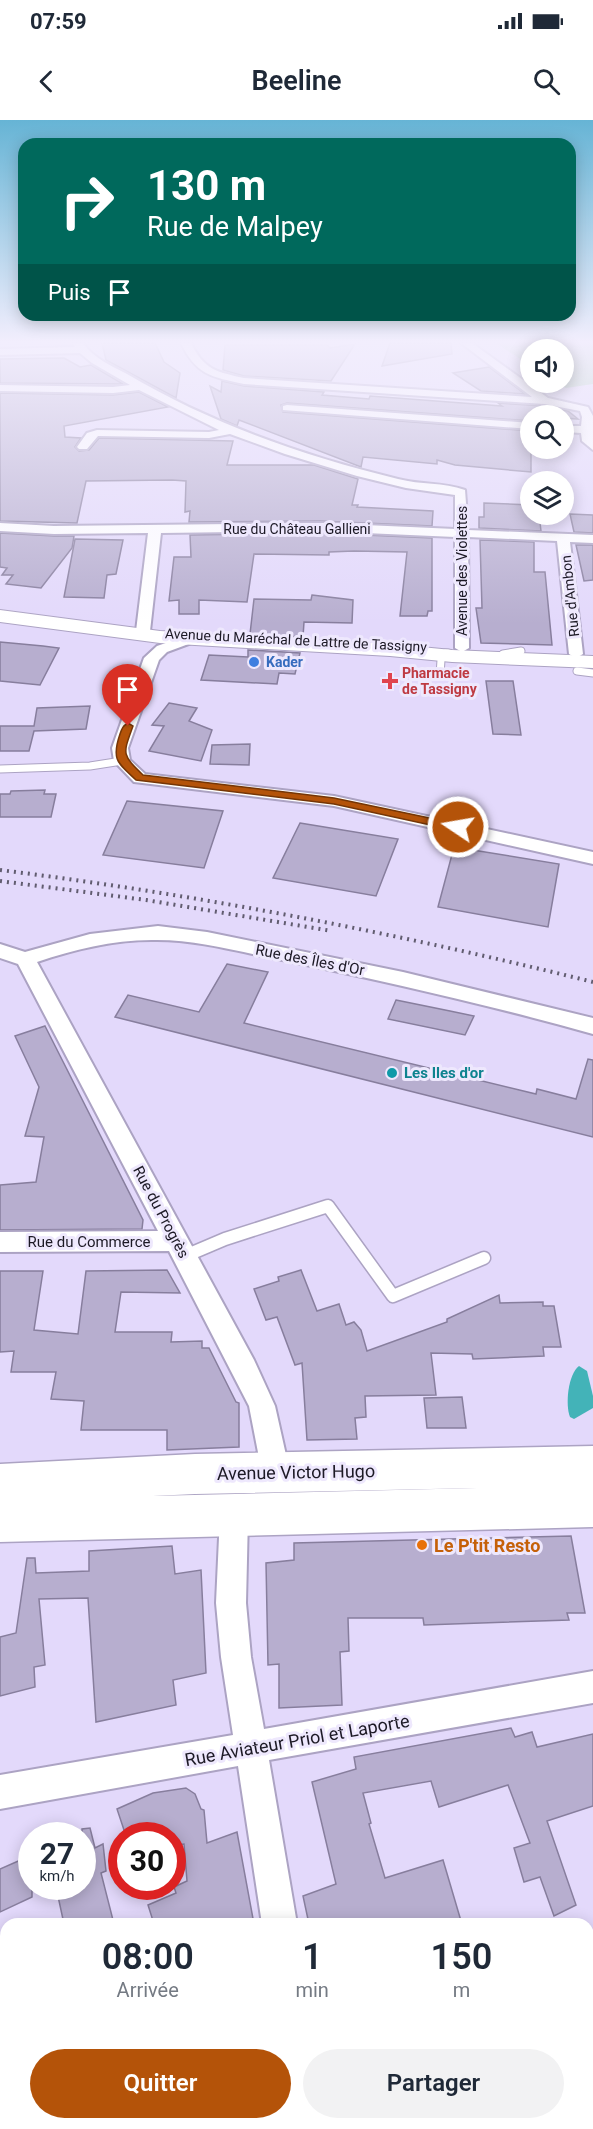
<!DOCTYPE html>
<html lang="fr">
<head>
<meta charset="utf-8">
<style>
  body { margin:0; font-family:Roboto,sans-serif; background:#f2f2f3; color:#1f2937; height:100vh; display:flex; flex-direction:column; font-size:22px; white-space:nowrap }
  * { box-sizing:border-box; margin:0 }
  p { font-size:20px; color:#747a83 }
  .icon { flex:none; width:33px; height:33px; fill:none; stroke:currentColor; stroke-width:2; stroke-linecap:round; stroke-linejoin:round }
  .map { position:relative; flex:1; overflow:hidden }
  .sheet { position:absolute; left:0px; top:1798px; width:594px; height:212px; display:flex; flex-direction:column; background:#fff; border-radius:18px 18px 0 0; box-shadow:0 3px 15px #0003 }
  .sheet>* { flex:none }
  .banner { position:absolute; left:18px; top:18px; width:558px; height:183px; border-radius:18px; box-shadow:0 3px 15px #0003; background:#00695c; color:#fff; overflow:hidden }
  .fabs { position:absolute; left:520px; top:219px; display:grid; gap:12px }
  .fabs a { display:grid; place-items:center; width:54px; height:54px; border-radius:50%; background:#fff; box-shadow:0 3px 15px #0003; font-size:30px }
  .speed { position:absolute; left:18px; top:1702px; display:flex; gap:12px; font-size:30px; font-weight:700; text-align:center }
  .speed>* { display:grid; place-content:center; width:78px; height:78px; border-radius:50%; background:#fff; box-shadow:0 3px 15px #0003; line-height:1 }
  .speed small { font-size:15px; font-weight:400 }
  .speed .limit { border:9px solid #d22; background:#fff; color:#111 }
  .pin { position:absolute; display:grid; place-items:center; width:51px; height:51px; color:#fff; margin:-62px -26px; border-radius:50% 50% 50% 0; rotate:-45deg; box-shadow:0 0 6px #0007 }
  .pin .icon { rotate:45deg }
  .me { position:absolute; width:66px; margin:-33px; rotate:282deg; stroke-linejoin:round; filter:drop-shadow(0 0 4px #0008) }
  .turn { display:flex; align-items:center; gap:21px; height:126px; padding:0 30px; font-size:27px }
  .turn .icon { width:78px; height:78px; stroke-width:2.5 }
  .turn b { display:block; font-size:42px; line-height:51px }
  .then { display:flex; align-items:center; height:57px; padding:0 30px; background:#0003; gap:12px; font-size:22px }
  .eta { display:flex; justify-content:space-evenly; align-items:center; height:102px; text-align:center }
  .eta b { font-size:36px; font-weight:600; line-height:42px }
  .action { display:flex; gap:12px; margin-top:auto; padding:12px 30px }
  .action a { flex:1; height:69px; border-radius:36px; background:#b45309; color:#fff; font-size:24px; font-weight:600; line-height:69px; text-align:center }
  .action a+a { background:#f2f2f3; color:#1f2937 }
  .status { display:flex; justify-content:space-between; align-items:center; height:42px; padding:0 30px; background:#fff; direction:ltr }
  .status svg { height:16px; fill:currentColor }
  header { display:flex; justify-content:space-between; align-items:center; height:78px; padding:0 30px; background:#fff; font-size:27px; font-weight:600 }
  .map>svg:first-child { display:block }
</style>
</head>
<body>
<div class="status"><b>07:59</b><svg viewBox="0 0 49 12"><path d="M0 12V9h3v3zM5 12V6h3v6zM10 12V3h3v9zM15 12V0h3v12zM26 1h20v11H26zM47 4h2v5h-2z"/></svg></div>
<header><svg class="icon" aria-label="back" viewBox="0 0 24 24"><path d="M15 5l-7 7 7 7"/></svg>Beeline<svg class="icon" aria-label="search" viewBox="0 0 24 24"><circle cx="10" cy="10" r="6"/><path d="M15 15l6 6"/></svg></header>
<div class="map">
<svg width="593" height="2009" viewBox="0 0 593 2009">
  <rect width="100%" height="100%" fill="#e3d9fb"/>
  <path fill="#a3ccac" d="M496,223H593V264L566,268L557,263L564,262V230H531V246Z"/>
  <path fill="#43b3b8" d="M579,1246L587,1251L593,1276V1288L574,1299L570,1297C565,1285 568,1254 579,1246Z"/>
  <g fill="#b7aecf" stroke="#877e9d" stroke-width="1.5">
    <path d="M102,223H155L164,242L180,253L176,278L106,240Z"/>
    <path d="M390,223H451L452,234L382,246Z"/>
    <path d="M355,224L331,261L244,256L223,250L225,225H327L330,228Z"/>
    <path d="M64,238L80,247L91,245L123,264L0,263V239Z"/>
    <path d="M489,247L525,274L481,271L453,253Z"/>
    <path d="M222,261L244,266L324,272L322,275L369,279L370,276L502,286L498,283L544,286L568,291L578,299L564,298V296H531V301L287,283L281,285L283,292L531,311V352L455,345L437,340V344L363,337L361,347L239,300L237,306L221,299L210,266L221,272Z"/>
    <path d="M139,272L168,287L64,306L65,317L81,318L75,327L79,331L89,330L99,318L233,321L227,345H314L358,359L352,385H358L357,387L433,391L432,406L320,401L189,402L190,391L185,392L186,361L172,360L86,361L77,403L0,401V273L113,275Z"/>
    <path d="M484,383L531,385V394H539L541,411L479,408V397H484Z"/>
    <path d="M570,394L593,395V413L574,412Z"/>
    <path d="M0,413L54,416H74L72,428L41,468L6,464L13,455H2L7,448L0,447Z"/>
    <path d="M320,413L432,418V491H428L427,496H400L407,432L354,431L329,432V435L254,434L247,482L199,480V494H179V480L169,481L174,437H191L190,415Z"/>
    <path d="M75,419L123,420L116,454L107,455L104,478L64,477Z"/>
    <path d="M480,420L534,422V452H545L552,525L481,523L476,488H482Z"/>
    <path d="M576,425H593V460L584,461Z"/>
    <path d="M312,475L353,480L352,503L304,502L303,517L250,514L254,479L311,480Z"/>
    <path d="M0,522L43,526L59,528L40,565L0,561Z"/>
    <path d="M248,530L300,533L295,554L279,553L277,564L201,560L209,535L248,537Z"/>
    <path d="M486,561H513L521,615L493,614Z"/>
    <path d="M169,583L197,588L189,601L212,610L201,641L149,631L164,606L152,605Z"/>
    <path d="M90,586L86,609L34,611L29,631H0V606H34L37,588Z"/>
    <path d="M250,624L249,645L210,644L212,625Z"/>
    <path d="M45,670L44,674H56L51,697H0V674H10L11,671Z"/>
    <path d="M127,681L223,691L204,748L103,735Z"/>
    <path d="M300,703L398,719L376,776L273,758Z"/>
    <path d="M454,727L559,744L548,807L438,787Z"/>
    <path d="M227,844L268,852L244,903L536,974L537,969L576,979L588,939L593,940V1017L115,897L128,875L199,892Z"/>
    <path d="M396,880L450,891L474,896L465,915L388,899Z"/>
    <path d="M45,906L143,1100L142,1109L0,1110V1065L36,1062L44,1017L25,1016L39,967L15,916Z"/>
    <path d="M167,1150L180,1173L121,1172L115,1212H172L171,1222L202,1221V1228H209L236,1282L239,1283V1327L167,1330V1310H81L84,1281L51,1279L56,1252H11L14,1231L0,1232V1151H43L34,1210L78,1214L86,1151Z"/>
    <path d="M301,1150L317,1191L339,1184L346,1205L354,1202L361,1210L367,1231L447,1202V1199L499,1175L500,1183L543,1182V1186H554L561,1227H543L544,1236L473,1239L472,1234L431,1233L436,1275L365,1276L366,1297L355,1298L357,1319L307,1320L302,1243L295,1245L277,1197L266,1200L254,1169L279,1161L278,1157Z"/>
    <path d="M462,1277L466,1308H427L424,1278Z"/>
    <path d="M571,1416L585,1493H567L569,1500L424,1505L423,1498H348L349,1531L340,1532L342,1585L279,1588V1544L268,1545L266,1443L294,1440V1423Z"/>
    <path d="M172,1426L175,1454L201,1450L206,1553L173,1560L176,1585L96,1602L88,1478L39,1479L45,1545L34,1547L35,1567L0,1576V1517L16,1513L27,1438H35L36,1453L89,1451V1431Z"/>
    <path d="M511,1608L515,1617L532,1612L537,1627L593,1614V1686L547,1701L576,1785L554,1796L540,1757L524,1762L514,1728L530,1723L508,1665L439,1687L431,1661L363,1673L371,1703L369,1704L385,1758L443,1740L461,1801L448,1804H309L303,1776L336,1764L312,1662L356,1649L354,1637Z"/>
    <path d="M186,1668L195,1674L201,1689L204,1690L207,1723L237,1712L254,1804H154L148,1785L176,1773L174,1767L187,1761L184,1724L172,1725V1716H126L117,1689L153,1673Z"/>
    <path d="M90,1708L95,1728L103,1724L106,1751L101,1753L114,1804H64L56,1767H82V1709Z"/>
    <path d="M32,1735V1777L0,1792V1749Z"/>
  </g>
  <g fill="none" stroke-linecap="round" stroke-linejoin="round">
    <defs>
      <g id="service-far1">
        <path d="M503,534L521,531"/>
        <path d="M577,551L593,553"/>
        <path d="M440,555L441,540L445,533H448"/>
        <path d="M0,649L90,646L122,641"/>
      </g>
      <path id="service" d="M185,1136L225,1119L328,1086L393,1176L484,1138"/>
      <g id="minor">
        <path d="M73,223H83C93,238 112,246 127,254C212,304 303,336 398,359C421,365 443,362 465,370L468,410L593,415V423L570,422L583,534L576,538L569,534L557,421L468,417L469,528L462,532L455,528V417L320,411L161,413L150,511L143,515L138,514L136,511L148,413L54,414L0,411V403L54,406L320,403L455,409V375L406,368L357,356L285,334L230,314L209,318L98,316L87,329H79L77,327L87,313L97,310L209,312L219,310L139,270L113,273L0,271V265L113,267L130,265L92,243L80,233L0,235V229L75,227Z"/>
        <path d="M181,223H191C204,250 217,252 244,258L532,277L461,223H472L548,278L588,287L593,296V330L582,321L581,313L564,312V306H581L582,297L580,291L544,284L244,264C212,257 196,255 181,223Z"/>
        <path d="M287,285L531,303V309L283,290V286Z"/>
        <path d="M189,515L194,516L196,519L194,522L167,532L159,540L128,628L130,640L145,654L334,676L593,732V744L334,686L134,662L114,641L112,628L144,538L157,526Z"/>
        <path d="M158,806L207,812L403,852L593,898V914C493,886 393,863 292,842C247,834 202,820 157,820C116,819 75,829 37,842L254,1240L275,1286L290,1353L286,1363L276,1367L266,1363L262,1353L249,1286L169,1131L0,1132V1112L158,1111L18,844L0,838V824L25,832L90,814Z"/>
        <path d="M234,1382L244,1386L248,1396L246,1483L251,1537L264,1609L593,1551V1583L269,1640L297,1804H262L238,1646L0,1689V1655L233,1615L221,1537L216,1483L220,1396L224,1386Z"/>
        <path d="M593,1813V1850L588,1852V1815Z"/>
        <path d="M223,2004H268L266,2009H221Z"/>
        <path d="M298,2004H336L337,2009H299Z"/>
      </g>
      <path id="secondary" d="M0,490L160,511L390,524L452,530L593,536V548L452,542L390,536L160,523L0,502Z"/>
      <path id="primary" d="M593,1326V1407L0,1422V1344L195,1334ZM477,1368L153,1376L195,1374Z"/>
    </defs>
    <use href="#service-far1" stroke="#aca3c3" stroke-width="9"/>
    <use href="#service" stroke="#aca3c3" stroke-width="15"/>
    <use href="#minor" stroke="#aca3c3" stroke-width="4"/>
    <use href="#secondary" stroke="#aca3c3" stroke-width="2"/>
    <use href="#primary" stroke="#aca3c3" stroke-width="3"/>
    <use href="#service-far1" stroke="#fff" stroke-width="7"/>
    <use href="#service" stroke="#fff" stroke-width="12"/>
    <use href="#minor" fill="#fff" fill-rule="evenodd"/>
    <use href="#secondary" fill="#fff" fill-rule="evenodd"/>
    <use href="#primary" fill="#fff" fill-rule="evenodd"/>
    <g stroke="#615c6f" stroke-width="4" stroke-dasharray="2 5" stroke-linecap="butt">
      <path d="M0,750C200,775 397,813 593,862"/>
      <path d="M0,761L146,780L332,811"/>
    </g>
  </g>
  <linearGradient id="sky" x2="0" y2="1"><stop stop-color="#66b4d5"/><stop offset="0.44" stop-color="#f2eefd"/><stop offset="1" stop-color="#f2eefd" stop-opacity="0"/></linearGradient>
  <rect width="593" height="504" fill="url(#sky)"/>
  <path fill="#b45309" stroke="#753606" stroke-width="1.5" d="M128,603L133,606C123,634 121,634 143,655L334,678L458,704L463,707L458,711L334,684L136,660C118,643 111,640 120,614C122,608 123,606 128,603Z"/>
  <circle fill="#3f7fe0" stroke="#eee8fd" stroke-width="2" cx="254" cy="542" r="6"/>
  <path fill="#e0444e" stroke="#eee8fd" stroke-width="2" d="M387 552h6v6h6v6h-6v6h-6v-6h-6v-6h6z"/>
  <circle fill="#0f9aa8" stroke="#eee8fd" stroke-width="2" cx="392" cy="953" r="6"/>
  <circle fill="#e8710a" stroke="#eee8fd" stroke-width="2" cx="422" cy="1425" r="6"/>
  <g text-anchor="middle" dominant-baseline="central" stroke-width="6" stroke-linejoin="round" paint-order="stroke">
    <g font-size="14" fill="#1c1925" stroke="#eee8fd">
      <text x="297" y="409">Rue du Château Gallieni</text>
      <text transform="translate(462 451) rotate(-90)">Avenue des Violettes</text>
      <text transform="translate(570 476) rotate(-96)">Rue d'Ambon</text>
      <text transform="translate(296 520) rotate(3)">Avenue du Maréchal de Lattre de Tassigny</text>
    </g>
    <g font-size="14" font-weight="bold" fill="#366cbe" stroke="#eee8fd" text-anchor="start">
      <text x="266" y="542">Kader</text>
    </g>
    <g font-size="14" font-weight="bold" fill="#be3a42" stroke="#eee8fd" text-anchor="start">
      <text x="402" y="553">Pharmacie<tspan x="402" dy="16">de Tassigny</tspan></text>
    </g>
    <g font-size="15" fill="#1c1925" stroke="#eee8fd">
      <text transform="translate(310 840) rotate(11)">Rue des Îles d'Or</text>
      <text transform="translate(161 1092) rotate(62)">Rue du Progrès</text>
      <text x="89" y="1122">Rue du Commerce</text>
    </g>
    <g font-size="15" font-weight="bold" fill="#0d838f" stroke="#eee8fd" text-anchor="start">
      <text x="404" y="953">Les Iles d'or</text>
    </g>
    <g font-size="18" fill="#1c1925" stroke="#eee8fd">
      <text transform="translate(296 1352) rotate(-1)">Avenue Victor Hugo</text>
      <text transform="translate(297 1620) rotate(-10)">Rue Aviateur Priol et Laporte</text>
    </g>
    <g font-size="18" font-weight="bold" fill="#c56008" stroke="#eee8fd" text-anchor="start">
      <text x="434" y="1425">Le P'tit Resto</text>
    </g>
  </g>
</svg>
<div class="fabs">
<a><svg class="icon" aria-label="sound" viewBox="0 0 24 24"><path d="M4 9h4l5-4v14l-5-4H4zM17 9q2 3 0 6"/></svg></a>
<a><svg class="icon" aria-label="search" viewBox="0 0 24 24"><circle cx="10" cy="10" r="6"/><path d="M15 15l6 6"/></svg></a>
<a><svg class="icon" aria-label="layers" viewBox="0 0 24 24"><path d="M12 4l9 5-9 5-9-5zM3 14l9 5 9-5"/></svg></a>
</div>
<div class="speed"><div>27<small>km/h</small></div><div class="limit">30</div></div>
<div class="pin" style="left:128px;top:606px;background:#d93025"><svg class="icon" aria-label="arrive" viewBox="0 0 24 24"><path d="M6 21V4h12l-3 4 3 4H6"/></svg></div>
<svg class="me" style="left:458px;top:707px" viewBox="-20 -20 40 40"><circle r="17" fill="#b45309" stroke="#fff" stroke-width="3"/><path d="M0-11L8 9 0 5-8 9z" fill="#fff"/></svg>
<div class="banner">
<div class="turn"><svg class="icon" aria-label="right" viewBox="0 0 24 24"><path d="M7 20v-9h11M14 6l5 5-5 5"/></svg><div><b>130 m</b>Rue de Malpey</div></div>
<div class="then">Puis<svg class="icon" aria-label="arrive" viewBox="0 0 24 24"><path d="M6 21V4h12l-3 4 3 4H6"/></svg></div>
</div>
<section class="sheet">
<div class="eta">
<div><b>08:00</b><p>Arrivée</p></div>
<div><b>1</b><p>min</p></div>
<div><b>150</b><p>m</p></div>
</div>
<div class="action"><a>Quitter</a><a>Partager</a></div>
</section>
</div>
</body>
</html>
